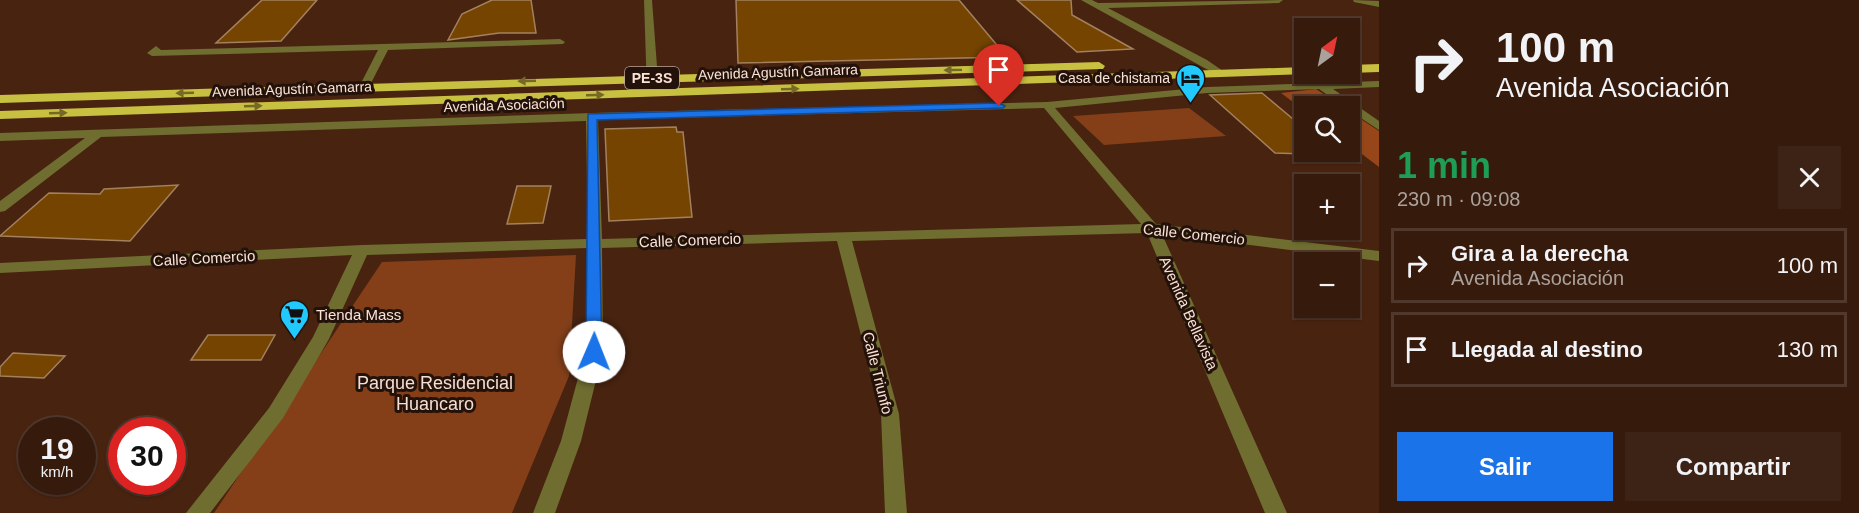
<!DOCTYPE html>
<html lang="es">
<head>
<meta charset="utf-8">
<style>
  body { margin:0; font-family:Helvetica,sans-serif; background:#3d2315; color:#f1f3f6; height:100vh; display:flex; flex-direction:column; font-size:22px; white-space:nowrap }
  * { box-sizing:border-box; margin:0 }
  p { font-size:20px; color:#aaa19d }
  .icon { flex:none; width:33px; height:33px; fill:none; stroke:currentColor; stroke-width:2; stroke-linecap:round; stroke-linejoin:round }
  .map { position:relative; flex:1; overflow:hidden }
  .details { display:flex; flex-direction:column; background:#361a0c; width:480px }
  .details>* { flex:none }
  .hud { background:#361a0c; color:#f1f3f6; overflow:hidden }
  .needle { width:39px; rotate:33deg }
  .tools { position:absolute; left:1294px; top:18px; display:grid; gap:12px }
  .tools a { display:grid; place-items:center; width:66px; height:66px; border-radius:0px; background:#361a0c; box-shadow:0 2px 4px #0004,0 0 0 2px #50382d; font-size:30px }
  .speed { position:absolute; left:18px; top:417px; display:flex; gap:12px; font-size:30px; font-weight:700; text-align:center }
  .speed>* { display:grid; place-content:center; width:78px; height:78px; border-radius:50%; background:#361a0c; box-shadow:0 2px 4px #0004,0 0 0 2px #50382d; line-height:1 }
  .speed small { font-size:15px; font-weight:400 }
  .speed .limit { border:9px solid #d22; background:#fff; color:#111 }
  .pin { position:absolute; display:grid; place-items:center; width:51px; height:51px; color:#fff; margin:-62px -26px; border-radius:50% 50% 50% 0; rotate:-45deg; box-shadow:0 0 6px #0007 }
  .pin .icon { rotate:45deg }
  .me { position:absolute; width:66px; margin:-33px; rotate:1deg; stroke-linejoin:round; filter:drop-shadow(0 0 4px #0008) }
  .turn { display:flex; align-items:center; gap:21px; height:126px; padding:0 18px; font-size:27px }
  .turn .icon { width:78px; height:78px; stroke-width:2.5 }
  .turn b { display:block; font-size:42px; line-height:51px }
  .round { display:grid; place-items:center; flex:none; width:63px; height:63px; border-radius:0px; background:#3d2315 }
  .summary { display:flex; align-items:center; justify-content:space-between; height:102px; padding:0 18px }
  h1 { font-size:36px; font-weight:800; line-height:45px; color:#1e9e55 }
  .action { display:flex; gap:12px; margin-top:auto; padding:12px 18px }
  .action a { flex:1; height:69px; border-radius:0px; background:#1a73e8; color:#fff; font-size:24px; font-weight:800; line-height:69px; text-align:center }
  .action a+a { background:#3d2315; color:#f1f3f6 }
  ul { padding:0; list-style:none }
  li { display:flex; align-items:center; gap:18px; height:75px; margin:0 12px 9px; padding:0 6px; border:3px solid #50382d; border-radius:0px }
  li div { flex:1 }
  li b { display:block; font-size:22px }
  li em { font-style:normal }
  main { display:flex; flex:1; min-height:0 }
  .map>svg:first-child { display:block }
</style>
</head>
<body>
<main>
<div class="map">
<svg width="1379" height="513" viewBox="0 0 1379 513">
  <rect width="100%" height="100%" fill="#482310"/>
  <g fill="#843f19">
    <path d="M1189,108L1226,136L1104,145L1073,116Z"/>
    <path d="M576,255L569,376L512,513H214L382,262Z"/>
  </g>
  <g fill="#964618">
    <path d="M1316,89L1342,106H1305V111L1281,93Z"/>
    <path d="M1350,112L1379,131V167L1350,145Z"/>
  </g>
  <g fill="#744400" stroke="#a3815e" stroke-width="1.5">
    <path d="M262,0H317L281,41L216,43Z"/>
    <path d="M492,0H531L536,33H499L448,40L462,14Z"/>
    <path d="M736,0H959L1007,57L738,63Z"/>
    <path d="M1017,0H1071L1072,15L1133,49L1077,52Z"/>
    <path d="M1262,93L1305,129V154L1275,153L1210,95Z"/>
    <path d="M676,127L677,132H683L692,217L609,221L605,129Z"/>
    <path d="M178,185L130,241L0,236L49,193L100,194L104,189Z"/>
    <path d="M517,186H551L543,223L507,224Z"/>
    <path d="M208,335H275L261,360H191Z"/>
    <path d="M13,353L65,356L44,378L0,376V367Z"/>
  </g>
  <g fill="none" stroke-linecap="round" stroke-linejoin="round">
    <g fill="#6f6d30" fill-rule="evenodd">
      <path d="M644,0H652L659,93L653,96L647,93Z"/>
      <path d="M1081,0H1092L1098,3L1283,0L1279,3L1108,8L1207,60L1223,71V75L1219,76Z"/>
      <path d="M1353,0L1379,1V7L1354,2Z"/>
      <path d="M560,39L565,42L563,44L388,50L369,87L364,90L359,87L378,50L152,56L147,53L156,46L161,50Z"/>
      <path d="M1379,81V87L1333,89L1379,121V130L1350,111V106H1343L1319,89L1207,93L1055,108L1156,224L1379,251V261L1162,234L1287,513H1265L1147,233L852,241L899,414L907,513H885L881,414L837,241L602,248L603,352L581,441L555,513H533L561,441L585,352L588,248L367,255L329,339L283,418L210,513H186L269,408L313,337L352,255L0,273V263L362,245L588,239L586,121L101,137L5,211L0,212V201L85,138L0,141V133L592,113L1047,102L1207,87ZM1044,108L1141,224L602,239L598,120Z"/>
    </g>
    <g fill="#c7c040" fill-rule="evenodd">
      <path d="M1099,62L1105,66L1103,69L0,103V95Z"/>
      <path d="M1379,64V72L1350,73V65Z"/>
      <path d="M1305,67V74H1309L0,119V111Z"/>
    </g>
  </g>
  <defs><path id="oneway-solid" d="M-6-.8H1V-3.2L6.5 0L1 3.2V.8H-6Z" transform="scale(1.5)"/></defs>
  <g fill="#756925">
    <use href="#oneway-solid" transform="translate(953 70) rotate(179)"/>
    <use href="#oneway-solid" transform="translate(527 81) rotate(178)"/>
    <use href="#oneway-solid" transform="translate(790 89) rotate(-2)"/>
    <use href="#oneway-solid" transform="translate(185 93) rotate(178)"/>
    <use href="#oneway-solid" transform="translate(595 95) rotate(-2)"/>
    <use href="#oneway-solid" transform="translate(253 106) rotate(-2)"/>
    <use href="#oneway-solid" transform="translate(58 113) rotate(-2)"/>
  </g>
  <path fill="#1a73e8" stroke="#114b97" stroke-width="1.5" d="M999,103L1005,106L1003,108L597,120L602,352L599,356H588L586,352L588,114Z"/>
  <defs>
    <symbol id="hotel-pin" viewBox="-11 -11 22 30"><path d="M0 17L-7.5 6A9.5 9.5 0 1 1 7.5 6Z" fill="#22c9fe" stroke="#23120a"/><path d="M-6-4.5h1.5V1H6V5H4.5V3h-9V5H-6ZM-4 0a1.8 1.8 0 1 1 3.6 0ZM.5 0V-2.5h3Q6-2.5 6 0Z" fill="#111"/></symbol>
    <symbol id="supermarket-pin" viewBox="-11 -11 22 30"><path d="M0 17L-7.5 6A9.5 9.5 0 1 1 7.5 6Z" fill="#22c9fe" stroke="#23120a"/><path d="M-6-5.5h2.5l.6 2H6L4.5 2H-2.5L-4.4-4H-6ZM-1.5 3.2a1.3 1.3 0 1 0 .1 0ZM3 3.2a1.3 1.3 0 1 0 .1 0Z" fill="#111"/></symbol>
  </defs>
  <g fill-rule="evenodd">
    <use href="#hotel-pin" x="1174" y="62" width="33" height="45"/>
    <use href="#supermarket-pin" x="278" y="298" width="33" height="45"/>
  </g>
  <g text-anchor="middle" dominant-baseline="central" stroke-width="6" stroke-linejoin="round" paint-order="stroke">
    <g font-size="14" fill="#fbe2d6" stroke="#23120a">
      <text transform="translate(778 72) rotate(-2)">Avenida Agustín Gamarra</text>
      <text transform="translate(292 89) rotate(-2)">Avenida Agustín Gamarra</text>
      <text transform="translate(504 105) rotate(-2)">Avenida Asociación</text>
    </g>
    <rect fill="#23120a" stroke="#baa499" stroke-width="1.5" x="625" y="67" width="54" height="22" rx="4.5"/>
    <g font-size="14" font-weight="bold" fill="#fbe2d6">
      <text x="652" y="78">PE-3S</text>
    </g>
    <g font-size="14" fill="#fbe2d6" stroke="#23120a" text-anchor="end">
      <text x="1170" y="78">Casa de chistama</text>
    </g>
    <g font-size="15" fill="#fbe2d6" stroke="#23120a">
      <text transform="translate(1194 234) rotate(6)">Calle Comercio</text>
      <text transform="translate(690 240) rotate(-2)">Calle Comercio</text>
      <text transform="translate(204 258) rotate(-3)">Calle Comercio</text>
      <text transform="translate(1189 313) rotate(66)">Avenida Bellavista</text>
      <text transform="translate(878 373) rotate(76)">Calle Triunfo</text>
    </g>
    <g font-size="15" fill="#fbe2d6" stroke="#23120a" text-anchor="start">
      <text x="316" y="314">Tienda Mass</text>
    </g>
    <g font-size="18" fill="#f5ddd2" stroke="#23120a">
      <text x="435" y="383">Parque Residencial<tspan x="435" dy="21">Huancaro</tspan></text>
    </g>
  </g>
</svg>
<div class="tools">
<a><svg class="needle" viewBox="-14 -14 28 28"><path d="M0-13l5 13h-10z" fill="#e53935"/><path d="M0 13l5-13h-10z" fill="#aaa19d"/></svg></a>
<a><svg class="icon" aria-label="search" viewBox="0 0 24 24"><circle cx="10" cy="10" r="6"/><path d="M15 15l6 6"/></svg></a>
<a>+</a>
<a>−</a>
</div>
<div class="speed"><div>19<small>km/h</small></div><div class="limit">30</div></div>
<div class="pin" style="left:999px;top:106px;background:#d93025"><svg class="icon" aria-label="arrive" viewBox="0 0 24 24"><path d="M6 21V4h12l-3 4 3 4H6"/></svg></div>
<svg class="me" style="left:594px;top:352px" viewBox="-20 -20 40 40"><circle r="19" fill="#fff"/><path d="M0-13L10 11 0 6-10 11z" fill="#1a73e8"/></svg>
</div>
<section class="details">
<div class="hud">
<div class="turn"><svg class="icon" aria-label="right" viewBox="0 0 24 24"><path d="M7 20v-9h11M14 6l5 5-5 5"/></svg><div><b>100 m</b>Avenida Asociación</div></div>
</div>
<div class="summary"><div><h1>1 min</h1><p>230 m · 09:08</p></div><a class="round"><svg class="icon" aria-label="close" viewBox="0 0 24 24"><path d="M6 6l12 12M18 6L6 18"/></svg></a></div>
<ul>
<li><svg class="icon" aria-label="right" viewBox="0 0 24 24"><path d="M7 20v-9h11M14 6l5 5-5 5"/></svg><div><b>Gira a la derecha</b><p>Avenida Asociación</p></div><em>100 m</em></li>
<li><svg class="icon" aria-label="arrive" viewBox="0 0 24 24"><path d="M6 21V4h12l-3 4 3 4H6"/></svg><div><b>Llegada al destino</b></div><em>130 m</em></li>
</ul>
<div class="action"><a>Salir</a><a>Compartir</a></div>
</section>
</main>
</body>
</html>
